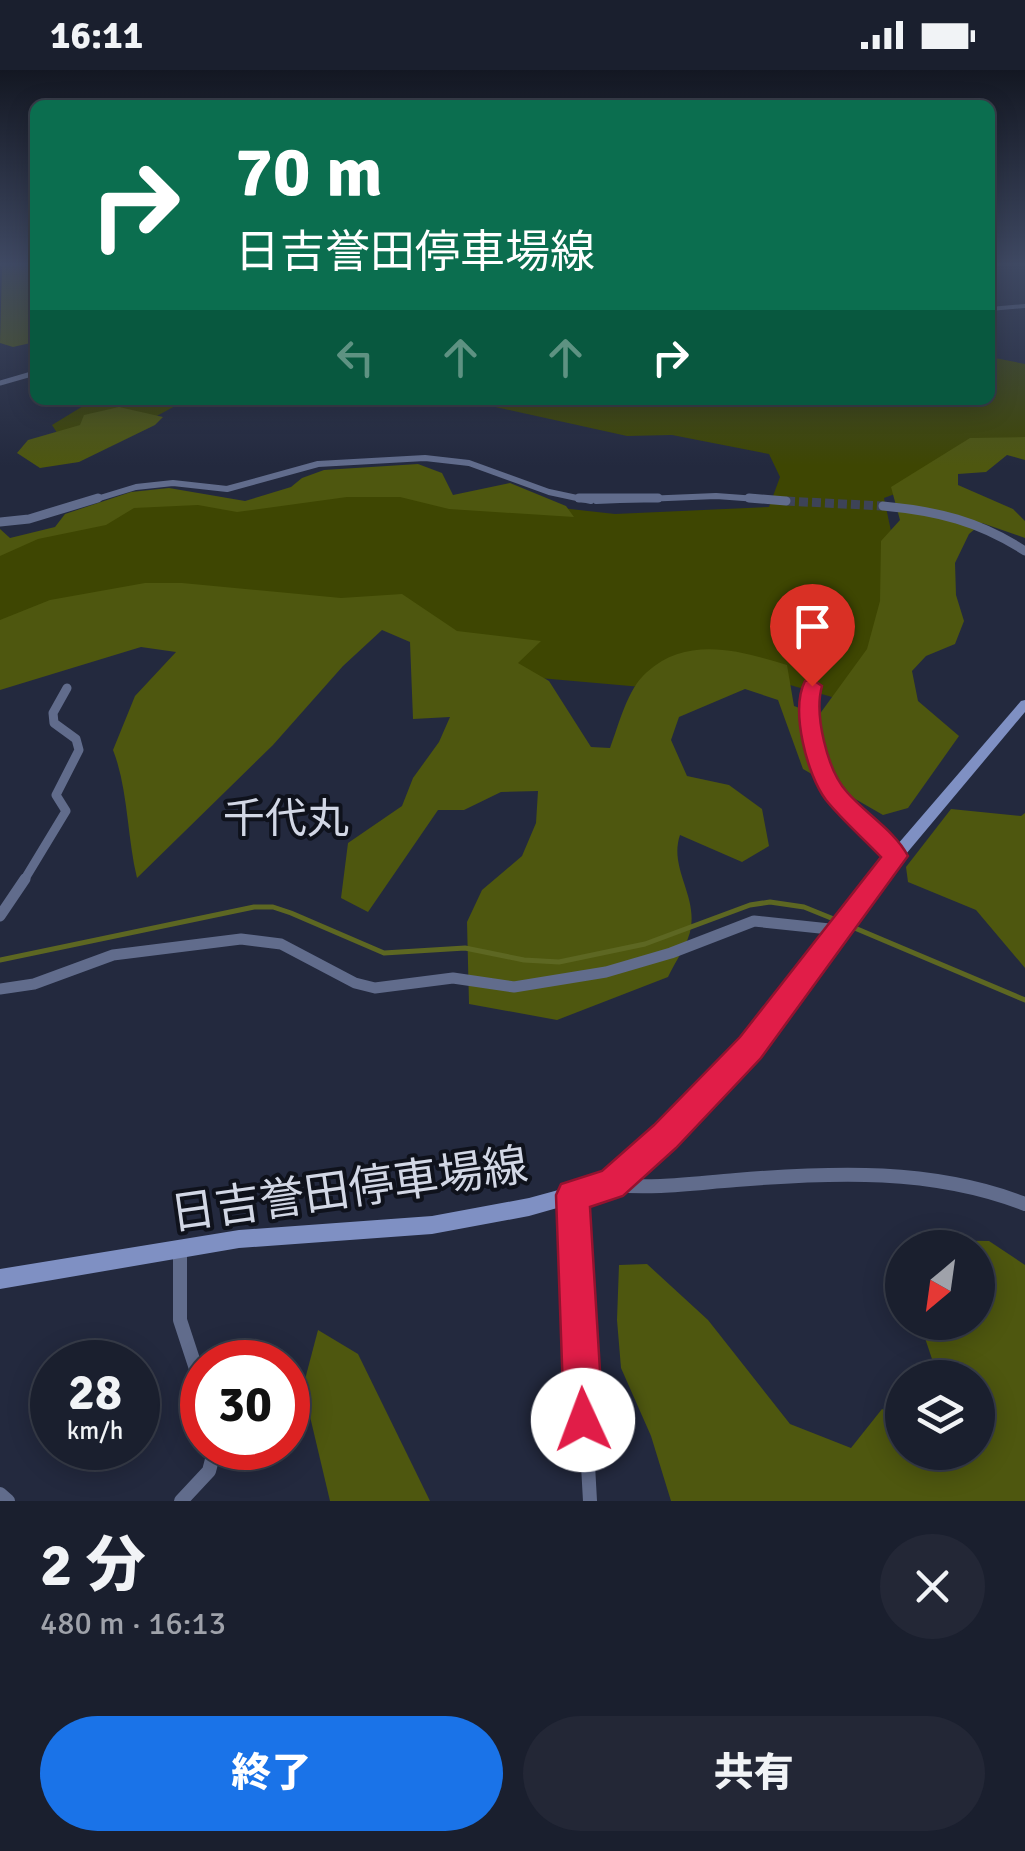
<!DOCTYPE html>
<html lang="ja">
<head>
<meta charset="utf-8">
<style>
  body { margin:0; font-family:Signika,"Noto Sans JP",sans-serif; background:#232736; color:#f1f3f6; height:100vh; display:flex; flex-direction:column; font-size:38px; white-space:nowrap }
  * { box-sizing:border-box; margin:0 }
  p { font-size:32px; color:#9fa2aa }
  .icon { flex:none; width:55px; height:55px; fill:none; stroke:currentColor; stroke-width:2; stroke-linecap:round; stroke-linejoin:round }
  .map { position:relative; height:1431px; overflow:hidden }
  .drawer { display:flex; flex-direction:column; background:#1a1f2e; flex:1 }
  .drawer>* { flex:none }
  .guide { position:absolute; left:30px; top:30px; width:965px; height:305px; border-radius:15px; box-shadow:0 5px 25px #0003,0 0 0 2px #383d4a; background:#0b6e4f; color:#fff; overflow:hidden }
  .needle { width:65px; rotate:209deg }
  .controls { position:absolute; left:885px; top:1160px; display:grid; gap:20px }
  .controls a { display:grid; place-items:center; width:110px; height:110px; border-radius:50%; background:#1a1f2e; box-shadow:0 5px 25px #0003,0 0 0 2px #383d4a; font-size:50px }
  .speed { position:absolute; left:30px; top:1270px; display:flex; gap:20px; font-size:50px; font-weight:700; text-align:center }
  .speed>* { display:grid; place-content:center; width:130px; height:130px; border-radius:50%; background:#1a1f2e; box-shadow:0 5px 25px #0003,0 0 0 2px #383d4a; line-height:1 }
  .speed small { font-size:25px; font-weight:400 }
  .speed .limit { border:15px solid #d22; background:#fff; color:#111 }
  .pin { position:absolute; display:grid; place-items:center; width:85px; height:85px; color:#fff; margin:-102px -42px; border-radius:50% 50% 50% 0; rotate:-45deg; box-shadow:0 0 10px #0007 }
  .pin .icon { rotate:45deg }
  .me { position:absolute; width:110px; margin:-55px; rotate:358deg; stroke-linejoin:round; filter:drop-shadow(0 0 8px #0008) }
  .turn { display:flex; align-items:center; gap:35px; height:210px; padding:0 40px; font-size:45px }
  .turn .icon { width:130px; height:130px; stroke-width:2.5 }
  .turn b { display:block; font-size:70px; line-height:85px }
  .lanes { display:flex; align-items:center; height:95px; padding:0 40px; background:#0003; justify-content:center; gap:50px; direction:ltr }
  .lanes .off { opacity:.35 }
  .round { display:grid; place-items:center; flex:none; width:105px; height:105px; border-radius:52px; background:#232736 }
  .headline { display:flex; align-items:center; justify-content:space-between; height:170px; padding:0 40px }
  h1 { font-size:60px; font-weight:800; line-height:75px }
  .button { display:flex; gap:20px; margin-top:auto; padding:20px 40px }
  .button a { flex:1; height:115px; border-radius:60px; background:#1a73e8; color:#fff; font-size:40px; font-weight:800; line-height:115px; text-align:center }
  .button a+a { background:#232736; color:#f1f3f6 }
  .status { display:flex; justify-content:space-between; align-items:center; height:70px; padding:0 50px; background:#1a1f2e; direction:ltr }
  .status svg { height:28px; fill:currentColor }
  .map>svg:first-child { display:block }
</style>
</head>
<body>
<div class="status"><b>16:11</b><svg viewBox="0 0 49 12"><path d="M0 12V9h3v3zM5 12V6h3v6zM10 12V3h3v9zM15 12V0h3v12zM26 1h20v11H26zM47 4h2v5h-2z"/></svg></div>
<div class="map">
<svg width="1025" height="1431" viewBox="0 0 1025 1431">
  <rect width="100%" height="100%" fill="#23293e"/>
  <g fill="#3e4602">
    <path d="M990,287L1025,294V376L884,428L898,494L853,633L748,603L653,618L505,605L402,550L0,570V476L161,426L235,435L290,426L418,422L615,444L769,437L780,407L769,384L672,365L627,366L464,330H990Z"/>
    <path d="M93,330H253L177,335L142,354L63,372L52,355Z"/>
  </g>
  <g fill="#4e570f">
    <path d="M2,196H35V272L13,277L0,273Z"/>
    <path d="M119,337L163,347L155,355L79,392L40,398L17,383L28,370L80,355L84,345Z"/>
    <path d="M1025,367V390L1007,385L986,402L958,404V415L1013,439L1025,451V468L982,453L969,464L955,493L956,525L964,551L955,574L926,586L912,601L918,631L959,666L908,738L883,745L803,699L778,630L745,619L679,647L671,670L687,706L729,715L762,739L769,776L742,792L680,765C669,797 696,824 691,857C689,873 675,892 668,907L557,950L469,934L467,852L482,820L522,786L536,753L538,721L501,722L464,740H438L368,842L341,828L348,773L402,736L413,708L439,672L450,647L413,649L410,572L382,560L343,596L273,675L137,808C127,766 128,718 113,680L135,626L176,582L141,577L0,620V550L50,530L145,513H182L341,528L402,524L457,561L541,571L518,593L549,611L591,677L610,678C619,655 627,619 647,602C688,565 741,581 787,595L794,636L819,645L867,579L880,531L881,471L900,450L891,417L970,368Z"/>
    <path d="M418,394L442,403L453,425L510,413L566,436L574,447L449,439L400,427H347L237,442L198,435L134,438L106,455L38,469L0,486V459L10,468L55,457L65,444L131,422L169,418L245,431L291,417L302,408L324,400Z"/>
    <path d="M951,739L1021,746L1025,743V898L976,840L908,812L906,797Z"/>
    <path d="M920,1170L989,1171L1025,1195V1431H671L651,1366L621,1298L617,1250L619,1195L647,1194L708,1250L790,1354L851,1378L882,1339L902,1348V1382H978V1308L938,1307L920,1253L978,1252V1178L919,1177Z"/>
    <path d="M318,1260L358,1284L430,1431H330L303,1317Z"/>
  </g>
  <g fill="none" stroke-linecap="round" stroke-linejoin="round">
    <g stroke="#5d6722" stroke-width="5">
      <path d="M850,856L1025,930"/>
      <path d="M0,890L254,837H273L291,843L384,883L465,878L524,890L559,892L645,874L750,835L770,832L804,837L841,852"/>
    </g>
    <path stroke="#3d4357" stroke-width="9" stroke-dasharray="9 4" stroke-linecap="butt" d="M786,431L883,436"/>
    <path stroke="#616c8c" stroke-width="4" d="M990,239L1025,236"/>
    <path stroke="#616c8c" stroke-width="5" d="M0,313L35,303"/>
    <path stroke="#616c8c" stroke-width="6" d="M816,598L818,591L846,568"/>
    <g stroke="#616c8c" stroke-width="9">
      <path d="M817,596L808,629L810,661L833,723L896,786"/>
      <path d="M23,812L66,741L56,725L79,680L76,669L54,653L53,643L67,618"/>
    </g>
    <g stroke="#616c8c" stroke-width="11">
      <path d="M0,846L25,809"/>
      <path d="M0,919L34,914L113,885L241,869L281,874L355,913L375,918L453,908L514,917L606,902L671,883L754,851L839,860"/>
    </g>
    <g stroke="#616c8c" stroke-width="14">
      <path d="M613,1115C655,1119 695,1113 736,1110C833,1102 933,1098 1025,1134"/>
      <path d="M573,1125L590,1431"/>
      <path d="M180,1179V1250L202,1317"/>
      <path d="M0,1424L8,1431"/>
      <path d="M181,1431L209,1401L215,1378"/>
    </g>
    <g stroke="#616c8c" stroke-width="6">
      <path d="M90,431L136,417L173,413L227,419L318,394L425,388L469,393L549,422L591,431"/>
      <path d="M596,431L716,426L784,431"/>
    </g>
    <g stroke="#616c8c" stroke-width="9">
      <path d="M579,428H658"/>
      <path d="M749,428L786,431"/>
      <path d="M883,436C937,441 979,451 1025,481"/>
      <path d="M0,452L29,449L98,428"/>
    </g>
    <path fill="#7f90c3" fill-rule="evenodd" d="M1025,630V642L901,790L756,983L671,1073L617,1121L529,1146L432,1164L239,1178L0,1219V1199L239,1160L432,1146L529,1128L606,1107L659,1061L744,971L891,782L1021,631Z"/>
  </g>
  <linearGradient id="sky" x2="0" y2="1"><stop stop-color="#131722"/><stop offset="0.49" stop-color="#3f4963"/><stop offset="1" stop-color="#3f4963" stop-opacity="0"/></linearGradient>
  <rect width="1025" height="396" fill="url(#sky)"/>
  <path fill="#e11d48" stroke="#92132f" stroke-width="2.5" d="M812,609L822,616C814,644 827,700 847,722C865,743 895,761 908,786L761,988L676,1078L623,1126L590,1137L603,1350L597,1364L583,1370L569,1364L564,1350L556,1125L561,1114L602,1101L654,1055L740,967L881,787C863,768 842,750 826,730C807,705 790,640 805,611Z"/>
  <g text-anchor="middle" dominant-baseline="central" stroke-width="8" stroke-linejoin="round" paint-order="stroke">
    <g font-size="42" fill="#d2d7e5" stroke="#0f121c">
      <text x="286" y="749">千代丸</text>
    </g>
    <g font-size="45" fill="#d2d7e5" stroke="#0f121c">
      <text transform="translate(349 1120) rotate(-8)">日吉誉田停車場線</text>
    </g>
  </g>
</svg>
<div class="controls">
<a><svg class="needle" viewBox="-14 -14 28 28"><path d="M0-13l5 13h-10z" fill="#e53935"/><path d="M0 13l5-13h-10z" fill="#9fa2aa"/></svg></a>
<a><svg class="icon" aria-label="layers" viewBox="0 0 24 24"><path d="M12 4l9 5-9 5-9-5zM3 14l9 5 9-5"/></svg></a>
</div>
<div class="speed"><div>28<small>km/h</small></div><div class="limit">30</div></div>
<div class="pin" style="left:812px;top:616px;background:#d93025"><svg class="icon" aria-label="arrive" viewBox="0 0 24 24"><path d="M6 21V4h12l-3 4 3 4H6"/></svg></div>
<svg class="me" style="left:583px;top:1350px" viewBox="-20 -20 40 40"><circle r="19" fill="#fff"/><path d="M0-13L10 11 0 6-10 11z" fill="#e11d48"/></svg>
<div class="guide">
<div class="turn"><svg class="icon" aria-label="right" viewBox="0 0 24 24"><path d="M7 20v-9h11M14 6l5 5-5 5"/></svg><div><b>70 m</b>日吉誉田停車場線</div></div>
<div class="lanes"><svg class="icon off" aria-label="left" viewBox="0 0 24 24"><path d="M17 20v-9H6M10 6l-5 5 5 5"/></svg><svg class="icon off" aria-label="ahead" viewBox="0 0 24 24"><path d="M12 20V5M6 11l6-6 6 6"/></svg><svg class="icon off" aria-label="ahead" viewBox="0 0 24 24"><path d="M12 20V5M6 11l6-6 6 6"/></svg><svg class="icon" aria-label="right" viewBox="0 0 24 24"><path d="M7 20v-9h11M14 6l5 5-5 5"/></svg></div>
</div>
</div>
<section class="drawer">
<div class="headline"><div><h1>2 分</h1><p>480 m · 16:13</p></div><a class="round"><svg class="icon" aria-label="close" viewBox="0 0 24 24"><path d="M6 6l12 12M18 6L6 18"/></svg></a></div>
<div class="button"><a>終了</a><a>共有</a></div>
</section>
</body>
</html>
